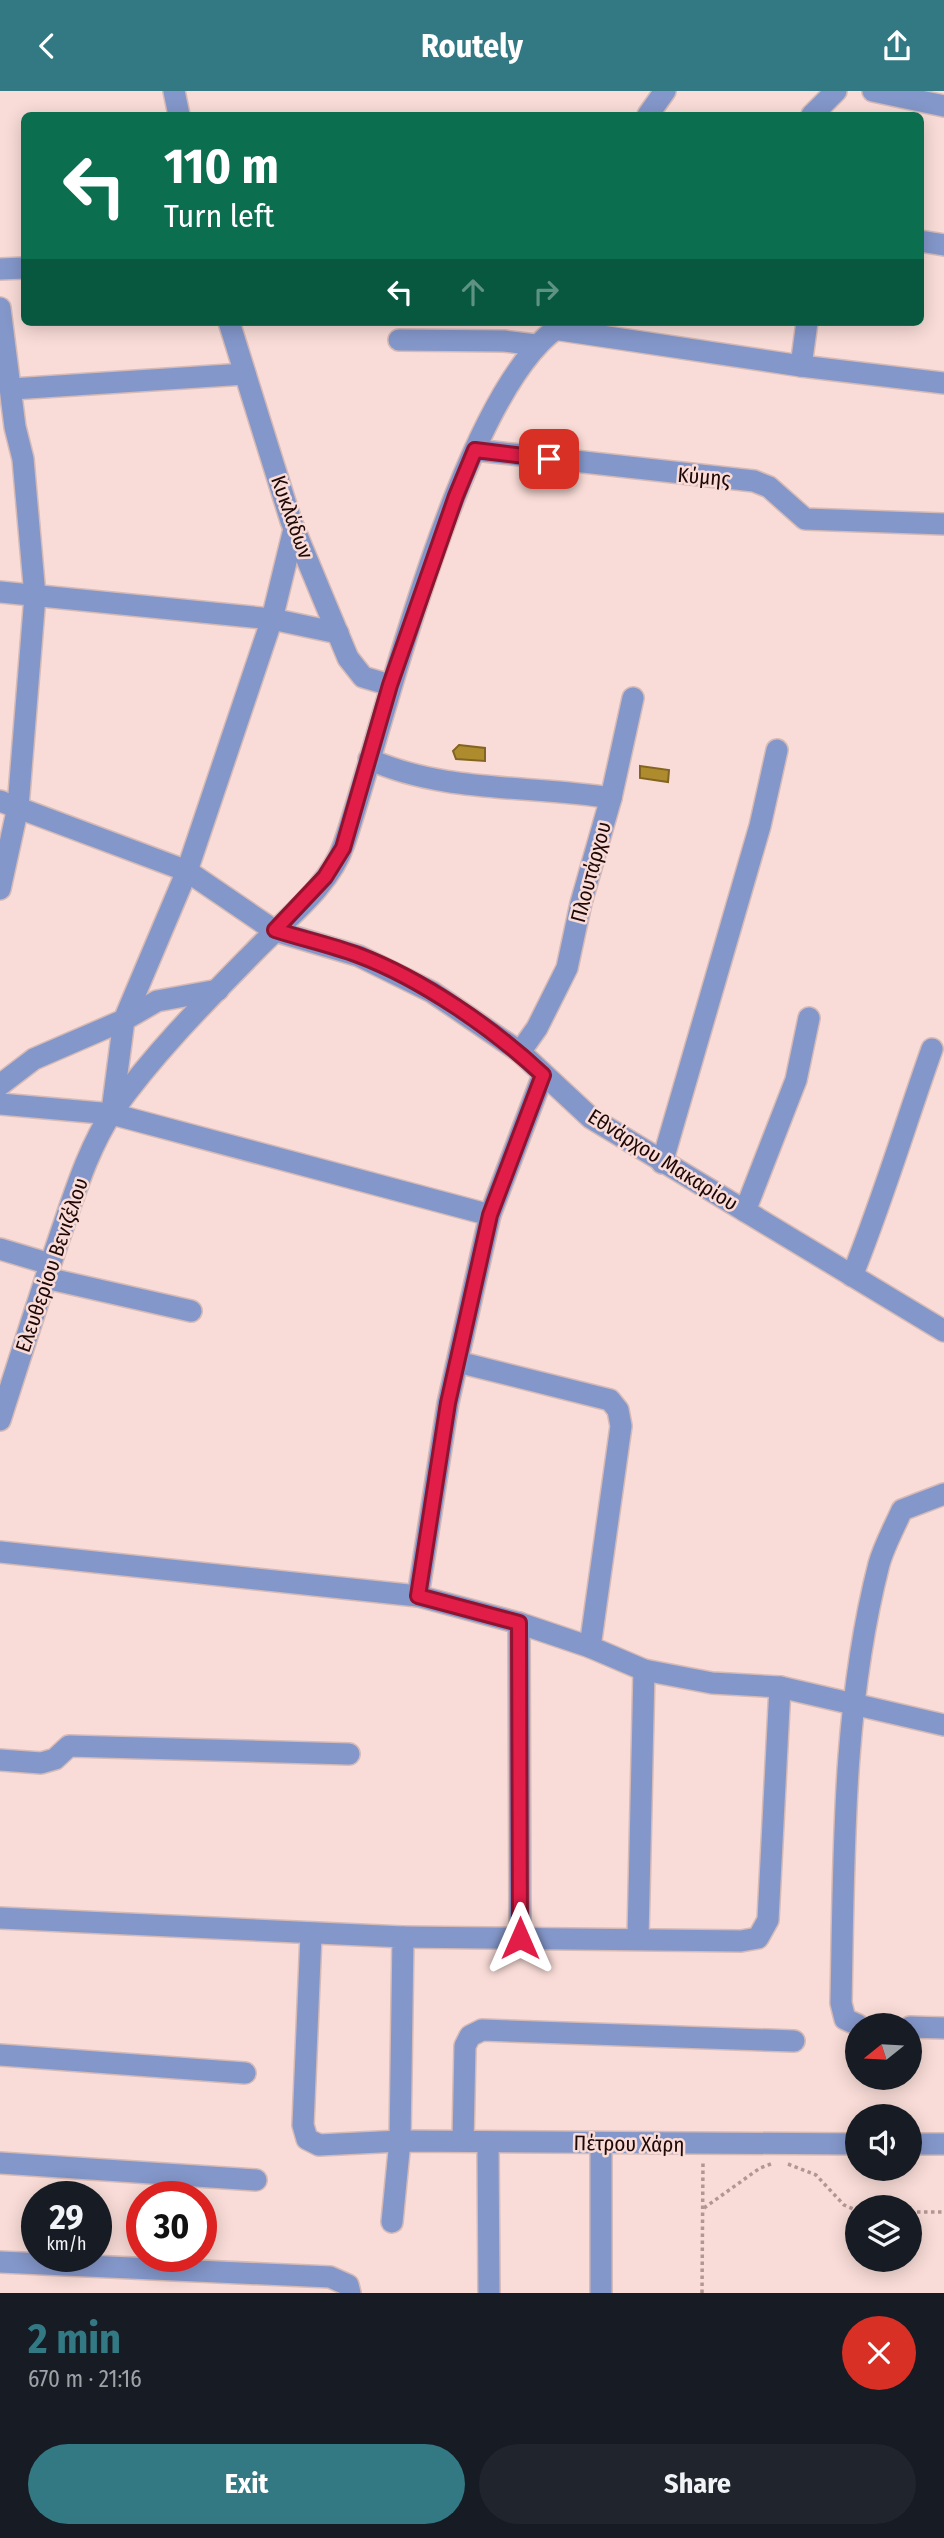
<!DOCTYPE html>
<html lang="en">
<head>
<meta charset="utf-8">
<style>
  body { margin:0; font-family:"Fira Sans Condensed",sans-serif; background:#20242c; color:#f1f3f6; height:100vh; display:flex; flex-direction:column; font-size:26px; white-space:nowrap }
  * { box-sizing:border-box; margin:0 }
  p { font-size:23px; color:#9ea1a6 }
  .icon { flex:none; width:38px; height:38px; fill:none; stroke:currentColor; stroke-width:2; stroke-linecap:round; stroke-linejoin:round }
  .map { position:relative; height:2202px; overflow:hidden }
  .side { display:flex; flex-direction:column; background:#171b24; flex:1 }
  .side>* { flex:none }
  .top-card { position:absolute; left:21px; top:21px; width:903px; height:214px; border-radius:10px; box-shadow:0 4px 18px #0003; background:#0b6e4f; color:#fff; overflow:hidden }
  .needle { width:46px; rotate:252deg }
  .buttons { position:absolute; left:845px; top:1922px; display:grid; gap:14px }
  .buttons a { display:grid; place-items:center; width:77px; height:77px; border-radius:50%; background:#171b24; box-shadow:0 4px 18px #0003; font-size:35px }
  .speed { position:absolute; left:21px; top:2090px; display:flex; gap:14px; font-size:35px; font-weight:700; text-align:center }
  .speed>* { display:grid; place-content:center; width:91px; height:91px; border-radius:50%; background:#171b24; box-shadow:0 4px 18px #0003; line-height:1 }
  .speed small { font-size:18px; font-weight:400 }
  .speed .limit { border:10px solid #d22; background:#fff; color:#111 }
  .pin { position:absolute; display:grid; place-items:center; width:60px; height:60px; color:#fff; margin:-30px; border-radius:14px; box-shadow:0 4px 10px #0006 }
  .me { position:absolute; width:77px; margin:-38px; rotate:0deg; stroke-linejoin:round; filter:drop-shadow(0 0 5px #0008) }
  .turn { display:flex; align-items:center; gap:24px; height:147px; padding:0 28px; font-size:32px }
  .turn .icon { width:91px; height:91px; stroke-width:2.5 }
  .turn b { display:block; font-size:49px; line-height:60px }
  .lanes { display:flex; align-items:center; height:66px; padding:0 28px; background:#0003; justify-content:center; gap:35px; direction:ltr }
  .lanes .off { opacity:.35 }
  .round { display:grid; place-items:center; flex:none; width:74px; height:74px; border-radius:37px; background:#20242c }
  .head { display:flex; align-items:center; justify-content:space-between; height:119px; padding:0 28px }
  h1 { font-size:42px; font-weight:700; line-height:52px; color:#327983 }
  .button { display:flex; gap:14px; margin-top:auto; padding:14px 28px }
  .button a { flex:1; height:80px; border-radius:42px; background:#327983; color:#fff; font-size:28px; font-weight:700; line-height:80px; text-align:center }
  .button a+a { background:#20242c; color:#f1f3f6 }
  header { display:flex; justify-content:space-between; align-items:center; height:91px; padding:0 28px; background:#327983; color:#fff; font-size:32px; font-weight:700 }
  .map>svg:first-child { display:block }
</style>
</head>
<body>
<header><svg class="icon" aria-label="back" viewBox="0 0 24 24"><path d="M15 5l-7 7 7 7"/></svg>Routely<svg class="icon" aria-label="share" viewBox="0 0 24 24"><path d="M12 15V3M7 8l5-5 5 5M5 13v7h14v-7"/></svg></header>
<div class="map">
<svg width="944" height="2202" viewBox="0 0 944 2202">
  <rect width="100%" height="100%" fill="#f9dcd7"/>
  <g fill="#ae8c2d" stroke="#836421" stroke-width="2">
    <path d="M459,654L485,657V670L456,668L453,660Z"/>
    <path d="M640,675L669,679L668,691L640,687Z"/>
  </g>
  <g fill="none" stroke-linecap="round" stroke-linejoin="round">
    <defs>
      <g id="minor">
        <path d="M174,0L179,24"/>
        <path d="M873,0L944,15"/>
        <path d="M648,24L665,0"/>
        <path d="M812,24L836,0"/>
        <path d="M920,150L944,154"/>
        <path d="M0,178L24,177"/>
        <path d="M0,217L15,336L23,368L35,505L18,716L0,798"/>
        <path d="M229,231L291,430L348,567L363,586L390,594"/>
        <path d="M554,235V238L801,275L944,292"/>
        <path d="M399,249L504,250L535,254"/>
        <path d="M801,275L807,231"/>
        <path d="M12,298L245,283"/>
        <path d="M475,359L754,390L769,396L805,428L944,433"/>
        <path d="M0,501L272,528L338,542"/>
        <path d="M369,668C443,702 532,694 611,707L581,812L567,877L537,937L520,961"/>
        <path d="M611,707L633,607"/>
        <path d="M0,710L187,780L275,840L359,865L432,901L520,961L591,1027L944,1240"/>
        <path d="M0,994L34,968L124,929L187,780L272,528L294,438"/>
        <path d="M0,1013L112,1023L490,1124L543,984"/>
        <path d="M112,1020L124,929L157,910L218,899"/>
        <path d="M662,1072L760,735L777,659"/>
        <path d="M745,1120L796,989L809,927"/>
        <path d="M0,1158L50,1173"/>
        <path d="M852,1185C882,1111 905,1034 932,958"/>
        <path d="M46,1187L191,1220"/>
        <path d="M458,1271L610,1309L618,1319L621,1335L590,1556L644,1579L712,1592L780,1596L944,1634"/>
        <path d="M0,1329C21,1264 41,1200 63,1136C76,1098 90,1054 113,1020C154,962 206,910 256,859C286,828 330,795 344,753C383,639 464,284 567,231"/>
        <path d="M0,1461L418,1505L519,1532L590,1556"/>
        <path d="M418,1505L448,1312L490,1124"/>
        <path d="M519,1532L520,1847"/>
        <path d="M0,1669L41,1672L55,1668L69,1655L349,1663"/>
        <path d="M0,1827L403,1846L400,2050L392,2131"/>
        <path d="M311,1844L303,2034L307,2048L319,2054L400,2050L858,2053"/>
        <path d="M403,1846L741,1850L758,1847L768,1829L780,1596"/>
        <path d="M638,1847L644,1579"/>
        <path d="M858,1934L845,1928L841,1912C844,1765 842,1617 879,1473C884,1455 894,1437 902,1419L944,1403"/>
        <path d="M910,1936L944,1937"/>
        <path d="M0,1964L245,1982"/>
        <path d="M463,2050L465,1955L470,1945L482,1939L794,1950"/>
        <path d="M488,2052L489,2202"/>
        <path d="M601,2053V2202"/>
        <path d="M910,2053H944"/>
        <path d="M0,2072L256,2089"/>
        <path d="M0,2171L330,2186L348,2194L350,2202"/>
      </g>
    </defs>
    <use href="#minor" stroke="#d6bab6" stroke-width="24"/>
    <g stroke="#b19692" stroke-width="3.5" stroke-dasharray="3.5 3.5" stroke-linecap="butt">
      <path d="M788,2073L816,2084L844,2114L858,2120"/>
      <path d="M704,2117L760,2077L771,2073"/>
      <path d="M910,2121H944"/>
      <path d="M702,2202L703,2070"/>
    </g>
    <use href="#minor" stroke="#8497ca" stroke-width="21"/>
  </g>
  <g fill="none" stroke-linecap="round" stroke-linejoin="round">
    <defs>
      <path id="route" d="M520,1847L519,1532L418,1505L448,1312L490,1124L543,984C494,938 422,888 358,864C331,854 303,848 275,839L325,786L343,757L390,594L456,405L475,359L549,368"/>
    </defs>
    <use href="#route" stroke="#92132f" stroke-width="18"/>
    <use href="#route" stroke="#e11d48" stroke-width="12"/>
  </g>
  <g text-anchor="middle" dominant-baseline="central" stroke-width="5" stroke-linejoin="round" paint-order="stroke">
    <g font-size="21" fill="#1e0806" stroke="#f9dcd7">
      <text transform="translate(704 386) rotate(5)">Κύμης</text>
      <text transform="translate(292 426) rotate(70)">Κυκλάδων</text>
      <text transform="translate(591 781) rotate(-75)">Πλουτάρχου</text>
      <text transform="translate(663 1069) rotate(32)">Εθνάρχου Μακαρίου</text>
      <text transform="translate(52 1174) rotate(-71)">Ελευθερίου Βενιζέλου</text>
      <text transform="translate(629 2053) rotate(1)">Πέτρου Χάρη</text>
    </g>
  </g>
</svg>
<div class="buttons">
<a><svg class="needle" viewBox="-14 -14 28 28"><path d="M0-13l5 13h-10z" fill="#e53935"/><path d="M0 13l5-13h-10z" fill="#9ea1a6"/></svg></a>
<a><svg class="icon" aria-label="sound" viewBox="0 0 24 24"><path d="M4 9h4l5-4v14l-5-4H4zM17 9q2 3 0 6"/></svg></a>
<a><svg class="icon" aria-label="layers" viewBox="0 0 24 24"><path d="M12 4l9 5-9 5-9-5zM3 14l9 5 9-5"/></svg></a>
</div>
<div class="speed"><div>29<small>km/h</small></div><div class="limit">30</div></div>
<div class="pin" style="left:549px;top:368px;background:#d93025"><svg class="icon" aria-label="arrive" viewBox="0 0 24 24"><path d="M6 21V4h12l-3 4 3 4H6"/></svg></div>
<svg class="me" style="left:520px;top:1847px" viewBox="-20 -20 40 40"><path d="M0-17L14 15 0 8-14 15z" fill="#e11d48" stroke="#fff" stroke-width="4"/></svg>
<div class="top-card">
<div class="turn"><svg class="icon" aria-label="left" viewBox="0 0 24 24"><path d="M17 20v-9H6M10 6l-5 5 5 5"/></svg><div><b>110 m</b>Turn left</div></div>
<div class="lanes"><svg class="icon" aria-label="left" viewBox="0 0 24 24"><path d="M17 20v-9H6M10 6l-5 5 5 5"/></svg><svg class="icon off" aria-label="ahead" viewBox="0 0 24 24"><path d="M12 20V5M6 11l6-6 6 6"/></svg><svg class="icon off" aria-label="right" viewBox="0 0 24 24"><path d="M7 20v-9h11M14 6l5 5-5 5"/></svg></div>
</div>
</div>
<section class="side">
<div class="head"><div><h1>2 min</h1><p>670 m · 21:16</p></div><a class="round" style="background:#d93025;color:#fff"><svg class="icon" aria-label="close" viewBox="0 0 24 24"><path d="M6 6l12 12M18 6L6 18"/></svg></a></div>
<div class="button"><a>Exit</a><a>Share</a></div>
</section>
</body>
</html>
